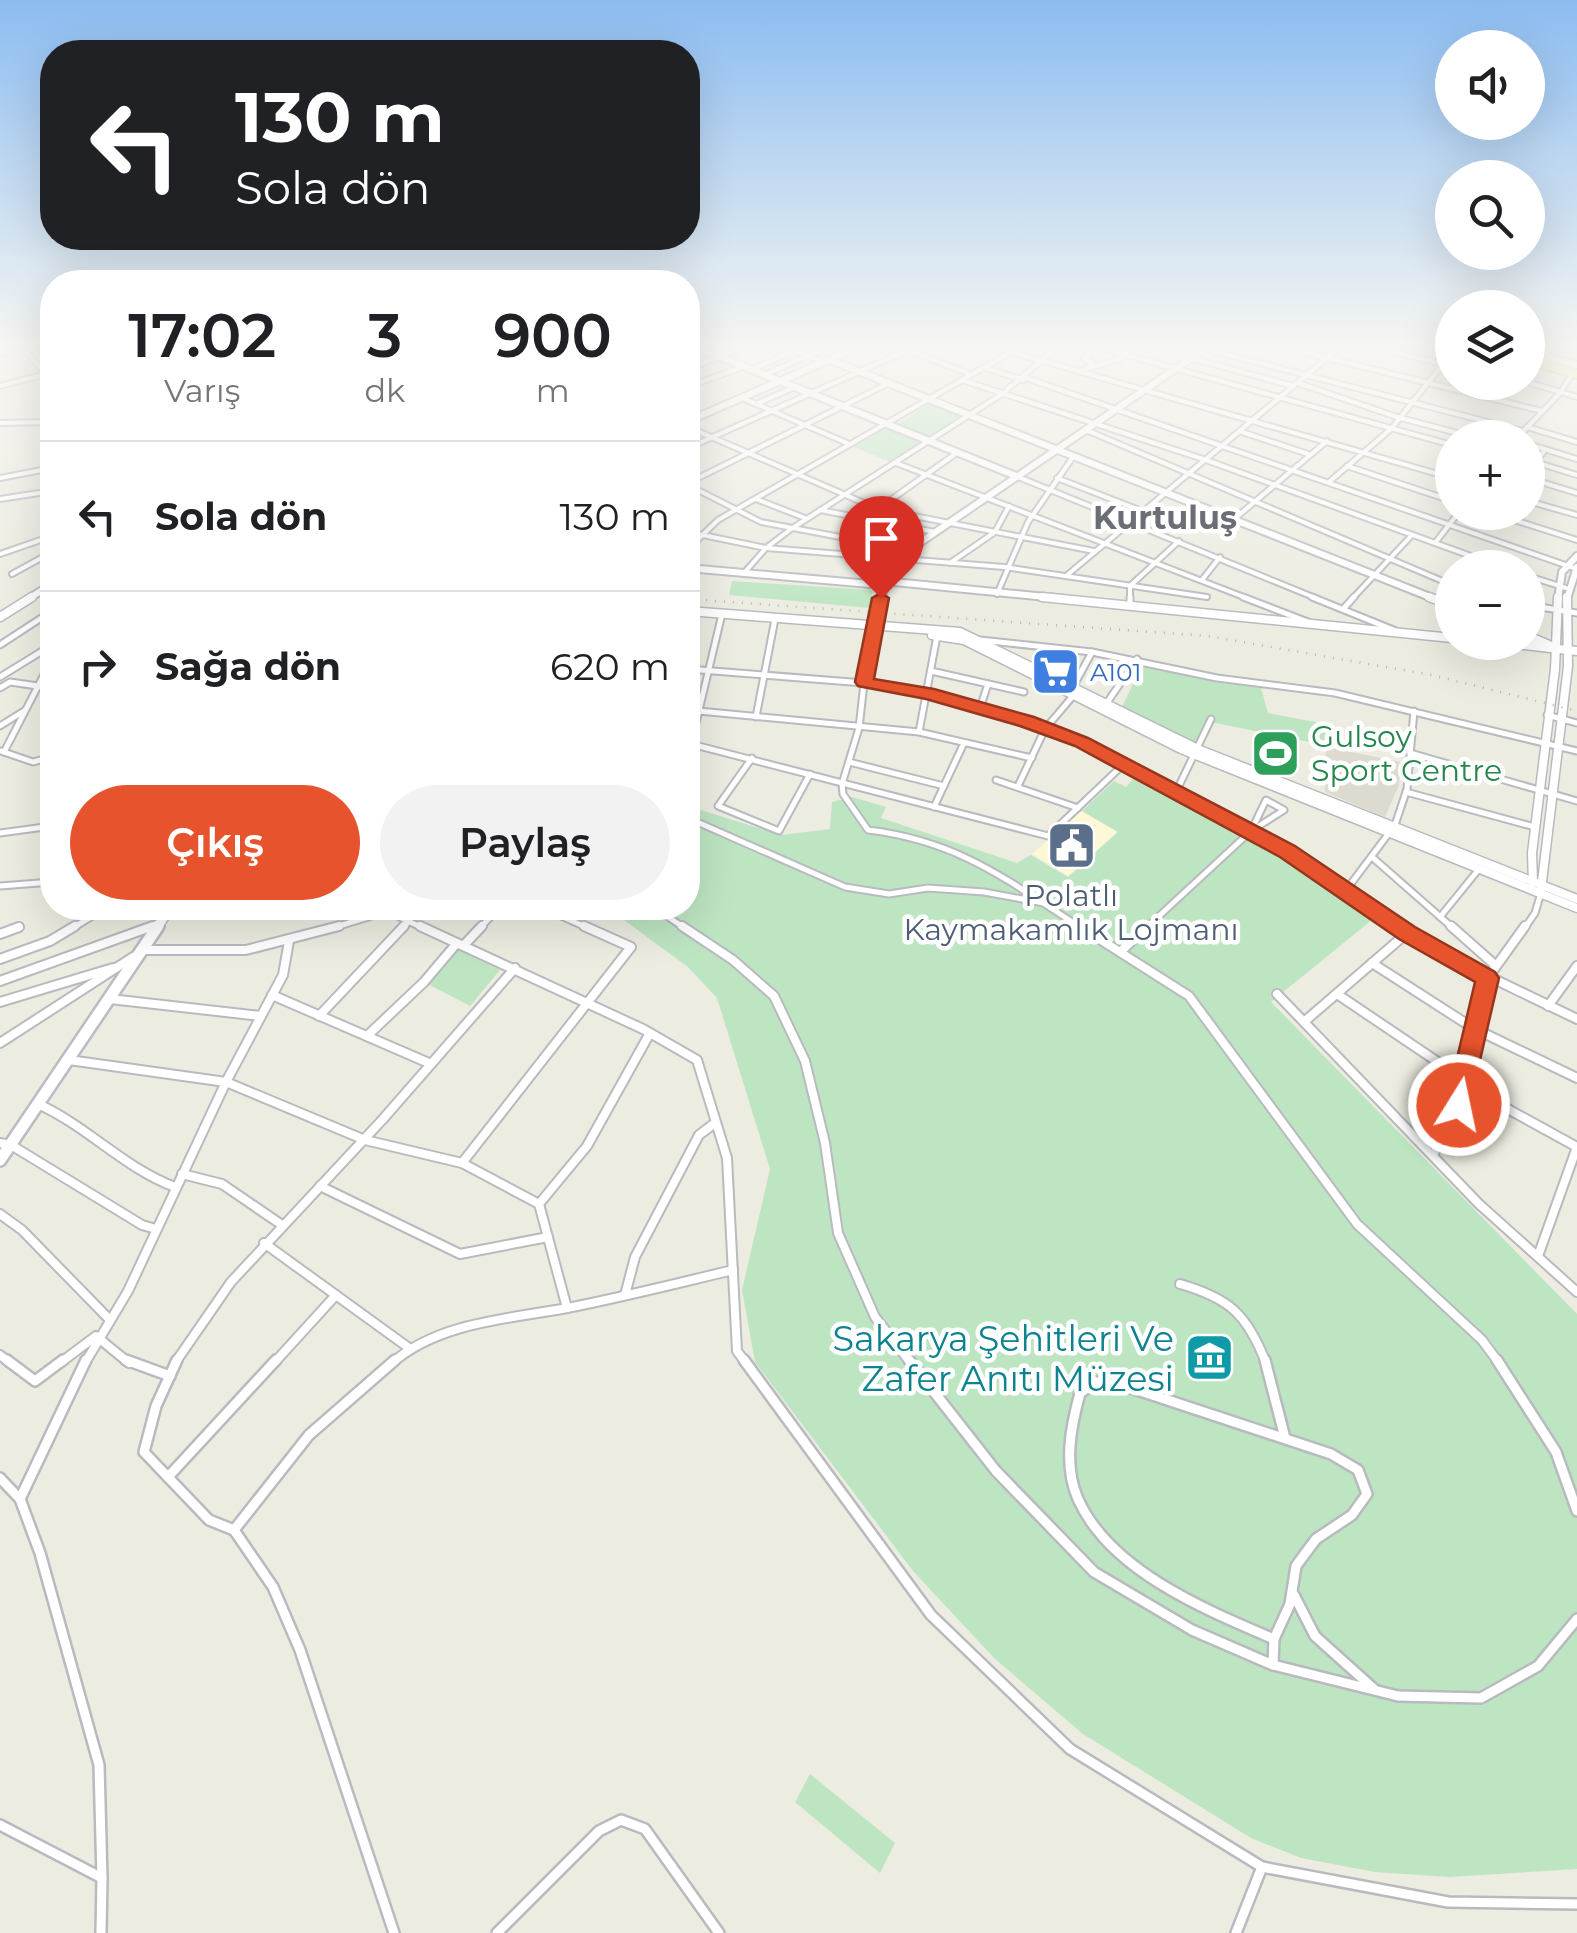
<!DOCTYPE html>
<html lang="tr">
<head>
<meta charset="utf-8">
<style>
  body { margin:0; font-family:Montserrat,sans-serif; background:#f2f2f2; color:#202124; height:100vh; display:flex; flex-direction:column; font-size:38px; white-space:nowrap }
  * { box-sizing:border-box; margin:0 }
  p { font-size:32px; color:#757577 }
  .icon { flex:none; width:55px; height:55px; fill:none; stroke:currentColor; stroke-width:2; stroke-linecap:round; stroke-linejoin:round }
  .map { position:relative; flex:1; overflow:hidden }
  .side { position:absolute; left:40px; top:270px; width:660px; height:650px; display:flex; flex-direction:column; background:#fff; border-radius:40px; box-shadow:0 10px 40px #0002 }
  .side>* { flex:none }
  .banner { position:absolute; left:40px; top:40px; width:660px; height:210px; border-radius:40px; box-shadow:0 10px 40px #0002; background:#202124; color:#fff; overflow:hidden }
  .fabs { position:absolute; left:1435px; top:30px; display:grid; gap:20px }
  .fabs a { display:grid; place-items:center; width:110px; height:110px; border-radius:50%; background:#fff; box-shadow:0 10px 40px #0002; font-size:50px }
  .pin { position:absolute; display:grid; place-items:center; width:85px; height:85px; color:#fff; margin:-102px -42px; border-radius:50% 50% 50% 0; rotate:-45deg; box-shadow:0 0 10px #0007 }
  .pin .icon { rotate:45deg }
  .me { position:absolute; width:110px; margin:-55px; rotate:10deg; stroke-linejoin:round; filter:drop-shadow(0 0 8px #0008) }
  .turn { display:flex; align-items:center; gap:35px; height:210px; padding:0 30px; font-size:45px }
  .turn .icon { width:130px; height:130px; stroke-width:2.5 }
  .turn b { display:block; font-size:70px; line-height:85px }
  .eta { display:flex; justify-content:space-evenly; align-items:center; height:170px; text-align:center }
  .eta b { font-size:60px; font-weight:600; line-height:70px }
  .button { display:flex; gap:20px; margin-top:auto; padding:20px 30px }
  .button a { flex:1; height:115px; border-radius:60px; background:#e7532d; color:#fff; font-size:40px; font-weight:600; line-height:115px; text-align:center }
  .button a+a { background:#f2f2f2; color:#202124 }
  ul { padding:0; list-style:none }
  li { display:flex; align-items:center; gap:30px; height:150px; padding:0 30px; border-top:2px solid #e0e0e0 }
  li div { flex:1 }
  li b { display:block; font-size:38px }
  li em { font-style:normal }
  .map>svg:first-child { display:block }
</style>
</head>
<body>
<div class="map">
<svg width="1577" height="1933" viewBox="0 0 1577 1933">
  <rect width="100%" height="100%" fill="#edece1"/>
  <path fill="#fdf9d6" d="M1081,811L1117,832L1068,876L1032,854Z"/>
  <path fill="#dddbcf" d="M1326,747L1401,762L1399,785L1385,817L1325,792Z"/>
  <g fill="#bde5c2">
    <path d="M929,404L962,417L928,438L895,425Z"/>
    <path d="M888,427L926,441L893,463L854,447Z"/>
    <path d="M732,581L873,590L870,608L729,595Z"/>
    <path d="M1141,667L1261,688L1268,713L1341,727L1338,748L1211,722H1205L1196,744L1122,707Z"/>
    <path d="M1134,778L1292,861L1373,919L1271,1002L1577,1314V1869L1449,1877L1375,1872L1301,1858L1251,1838L1083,1734L995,1659L913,1571L755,1362L742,1290L770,1169L717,998L688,967L613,912L617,908H688V806L781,835L830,829L832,802L852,797L886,807L881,818L1017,863L1031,855L1068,877L1118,832L1082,811L1114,781L1126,787Z"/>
    <path d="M454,947L500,970L470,1006L424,982Z"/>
    <path d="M810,1774L895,1843L880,1873L795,1802Z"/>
  </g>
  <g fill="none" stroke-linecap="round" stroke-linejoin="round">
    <defs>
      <g id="minor-far3">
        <path d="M22,348L52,380"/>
        <path d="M789,348L824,362"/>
        <path d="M1101,348L1452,445"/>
        <path d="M1201,348L1523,431"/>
        <path d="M1287,348L1542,411"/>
        <path d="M1376,348L1452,366"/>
        <path d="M907,350L970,374"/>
        <path d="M1011,352L1452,478"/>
        <path d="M0,354L22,348"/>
        <path d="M1191,358L1293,386"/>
        <path d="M1545,360L1548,348"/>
        <path d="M1089,366L1093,363L1084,359L1094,348"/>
        <path d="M985,368L1023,380"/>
        <path d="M688,369L741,348"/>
        <path d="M751,370L800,348"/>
        <path d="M1080,371L1122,358L1128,348"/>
        <path d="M764,375L825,348"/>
        <path d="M688,376L701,382L742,367"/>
        <path d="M1026,378L1577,569"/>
        <path d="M962,380L1206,460L1504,568"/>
        <path d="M1527,382L1577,397"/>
        <path d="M1298,383L1397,417L1476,438"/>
        <path d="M0,386L46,374"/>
        <path d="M742,398L847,443"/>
        <path d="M756,404L795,387"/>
        <path d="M688,409L700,415"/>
        <path d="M0,423L52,422"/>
        <path d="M688,427L878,509L1094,551"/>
        <path d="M1527,427L1577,442"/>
        <path d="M1086,430L1452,585"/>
        <path d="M1242,432L1308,454"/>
        <path d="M1517,438L1561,392L1571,375"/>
        <path d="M1528,444L1577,459"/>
        <path d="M688,448L908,350"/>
        <path d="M1535,462L1577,475"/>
        <path d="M896,463L1249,599"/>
        <path d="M1347,466L1452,501"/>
        <path d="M1528,472L1545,450"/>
        <path d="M1016,476L1318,599"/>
        <path d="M0,478L52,468"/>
        <path d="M1057,478L1142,511"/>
        <path d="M1528,478L1577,493"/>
        <path d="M1329,482L1391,429L1443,364"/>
        <path d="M688,483L887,384"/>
        <path d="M688,485L761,522L909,550"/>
        <path d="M0,499L52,491"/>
        <path d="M756,499L805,518"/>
        <path d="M1528,501L1577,515"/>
        <path d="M878,509L958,452"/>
        <path d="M820,510L935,532"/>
        <path d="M1489,512L1577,540"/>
        <path d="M1233,520L1327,441"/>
        <path d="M688,532L766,548L1004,567L1207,597"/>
        <path d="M1435,543L1459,512"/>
        <path d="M688,549L718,520L1018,348"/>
        <path d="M0,554L52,536"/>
        <path d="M950,563L995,532L1009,506"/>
        <path d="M744,573L766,548L791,529L1002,394L1056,348"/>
        <path d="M12,574L52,552"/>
        <path d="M1066,576L1339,348"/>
        <path d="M1528,576L1566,588"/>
        <path d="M1202,580L1220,557"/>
        <path d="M997,594L1028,522L1073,457"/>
        <path d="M1130,599V586L1179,541"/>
        <path d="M1352,599L1412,535"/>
      </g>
      <g id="minor-far2">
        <path d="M1130,597V606"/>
        <path d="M1243,597L1308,622"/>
        <path d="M1312,597L1396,631"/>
        <path d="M1528,605L1577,613"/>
        <path d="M1345,607L1354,597"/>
        <path d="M876,626L864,683L928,693L1027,721L1082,742L1288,852L1404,929"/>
        <path d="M980,640L1092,652L1217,678L1335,693L1577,751"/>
        <path d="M0,645L52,611"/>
        <path d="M688,669L864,683L859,728L842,784L843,794L868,830C960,841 1008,881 1083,929"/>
        <path d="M931,671L1024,692"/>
        <path d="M0,677L52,645"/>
        <path d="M1073,687L1092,652"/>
        <path d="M0,688L10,682L52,688"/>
        <path d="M1104,707L1137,659"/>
        <path d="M980,708L988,684"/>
        <path d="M688,710L919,732L1032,758"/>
        <path d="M1547,715L1577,723"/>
        <path d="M756,717L775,619"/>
        <path d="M0,726L24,711"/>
        <path d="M919,732L937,636"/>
        <path d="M691,744L722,614"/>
        <path d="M688,748L691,744L1048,836L1125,763"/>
        <path d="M1,751L33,762L52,757"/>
        <path d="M4,752L52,659"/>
        <path d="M1410,753L1577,801"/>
        <path d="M752,758L718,806L779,831L810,774"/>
        <path d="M849,762L944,786"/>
        <path d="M996,780L1078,808"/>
        <path d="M1018,786L1045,729L1073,696"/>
        <path d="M1177,790L1211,719"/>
        <path d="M1406,792L1535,827"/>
        <path d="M1266,800L1284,810L1251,831Z"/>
        <path d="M934,807L964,743"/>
        <path d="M688,818L845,887L889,894L928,888L984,892L1044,903"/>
        <path d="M0,833L52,826"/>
        <path d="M1372,857L1454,929"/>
        <path d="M0,886L52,882"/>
        <path d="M1347,889L1395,825L1407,789L1414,711"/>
        <path d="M543,908L590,929"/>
        <path d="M655,908L686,929"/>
        <path d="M391,913L425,929"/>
        <path d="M1440,917L1479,869"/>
        <path d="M14,929L19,927"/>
        <path d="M71,929L106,908"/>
        <path d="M146,929L154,926"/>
        <path d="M329,929L398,908"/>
        <path d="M402,929L409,921"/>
        <path d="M479,929L499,908"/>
        <path d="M1145,929L1251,831"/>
        <path d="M1524,929L1535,913L1541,893"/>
      </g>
      <g id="minor-far1">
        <path d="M420,926L643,1029L697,1060L727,1158L737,1351L746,1363"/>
        <path d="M682,926L733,960L774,996L805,1061L825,1143L838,1233L875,1317L911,1363"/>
        <path d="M1079,926L1189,996L1357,1224L1482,1340L1499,1363"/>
        <path d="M1400,926L1442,954L1577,1019"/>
        <path d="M1451,926L1495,965"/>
        <path d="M0,934L19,927"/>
        <path d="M464,945L482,926"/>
        <path d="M143,950H246L339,926"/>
        <path d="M1120,952L1148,926"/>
        <path d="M0,959L50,941L75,926"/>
        <path d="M1372,963L1473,1028L1577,1078"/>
        <path d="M0,981L153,926"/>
        <path d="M1277,994L1479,1204L1577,1292"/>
        <path d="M1337,994L1463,1079"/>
        <path d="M272,995L431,1064"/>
        <path d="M110,999L261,1016"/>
        <path d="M0,1002L113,968"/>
        <path d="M1548,1006L1577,966"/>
        <path d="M319,1016L404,926"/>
        <path d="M1305,1021L1407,933"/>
        <path d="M367,1036L424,982L457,943"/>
        <path d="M0,1043L133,957"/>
        <path d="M69,1060L226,1082L365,1140L462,1163L539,1204L567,1308"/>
        <path d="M1464,1085L1577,1147"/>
        <path d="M38,1104C87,1126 124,1168 175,1187"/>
        <path d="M0,1143L11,1145L142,1225L156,1229"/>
        <path d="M1433,1155L1459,1105L1487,979L1525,926"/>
        <path d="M462,1163L631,947L584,926"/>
        <path d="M182,1174L222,1184L282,1225"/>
        <path d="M320,1186L460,1254L548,1237"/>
        <path d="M539,1204L587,1146L650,1033"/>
        <path d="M0,1214L22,1230L109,1319"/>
        <path d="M264,1243L409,1348"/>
        <path d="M1538,1256L1577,1147"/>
        <path d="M1180,1284C1229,1298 1247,1314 1266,1363"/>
        <path d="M625,1295L635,1257L699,1135L715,1123"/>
        <path d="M0,1355L10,1363"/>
        <path d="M60,1363L96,1336L129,1363"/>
        <path d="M85,1363L128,1291L226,1082L283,975L289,941"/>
        <path d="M175,1363L231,1282L383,1119L515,968"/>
        <path d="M274,1363L336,1295"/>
        <path d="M392,1363C439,1322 509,1319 567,1308C623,1297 678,1283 733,1270"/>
      </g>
      <g id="minor">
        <path d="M7,1360L35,1381L63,1360"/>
        <path d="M126,1360L170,1376"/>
        <path d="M177,1360L156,1406L144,1452L209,1520L234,1530L309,1435L395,1360"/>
        <path d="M744,1360L931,1615L1070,1749L1262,1867L1448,1902L1577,1904"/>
        <path d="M909,1360L996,1471L1094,1572L1192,1630L1273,1665L1398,1696L1481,1698L1538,1666L1577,1619"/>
        <path d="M1265,1360L1285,1438"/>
        <path d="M1497,1360L1556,1452L1577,1511"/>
        <path d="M1096,1382L1122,1385L1331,1454L1358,1470L1367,1494L1352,1515L1316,1539L1296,1566L1290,1604L1274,1639C1206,1610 1110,1571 1078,1499C1063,1465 1071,1426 1080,1393Z"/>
        <path d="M168,1477L276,1360"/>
        <path d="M0,1478L20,1499L40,1553L99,1765L102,1878L0,1825"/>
        <path d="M20,1499L86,1360"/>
        <path d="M234,1530L273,1587L300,1650L394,1933"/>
        <path d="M1294,1595L1315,1636L1374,1689"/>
        <path d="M1273,1665L1274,1639"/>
        <path d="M101,1933L102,1878"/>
        <path d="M497,1933L599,1831L621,1820L645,1829L719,1933"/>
        <path d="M1236,1933L1262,1867"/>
      </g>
      <g id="tertiary-far1">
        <path d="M698,348L1016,476"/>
        <path d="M1528,352L1577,365"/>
        <path d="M830,360L1435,599"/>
        <path d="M688,421L856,348"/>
        <path d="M688,568L870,584L884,581L1066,599"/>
        <path d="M28,599L52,584"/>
        <path d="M881,599L893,561L1206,348"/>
        <path d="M1558,599L1562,572L1577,556"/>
        <path d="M1567,599L1577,567"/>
      </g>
      <g id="tertiary">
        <path d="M1042,597L1452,638"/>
        <path d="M1429,597L1452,606"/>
        <path d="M688,611L960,632L1200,750L1577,899"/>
        <path d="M0,617L32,597"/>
        <path d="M876,626L881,597"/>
        <path d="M932,635L964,640L1181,749L1577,908"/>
        <path d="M1528,636L1549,645"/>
        <path d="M1498,642L1577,651"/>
        <path d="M1533,883L1532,853L1555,669L1558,597"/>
        <path d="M1541,890L1568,666L1567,597"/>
      </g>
      <path id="secondary-far1" d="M156,929L170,908"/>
      <path id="secondary" d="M0,1160L158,926"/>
      <path id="trunk" d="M1528,360L1577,374"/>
    </defs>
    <use href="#minor-far3" stroke="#b9bac0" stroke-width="8"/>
    <use href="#minor-far2" stroke="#b9bac0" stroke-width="9"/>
    <use href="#minor-far1" stroke="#b9bac0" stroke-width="12"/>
    <use href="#minor" stroke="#b9bac0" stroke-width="14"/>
    <use href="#tertiary-far1" stroke="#b9bac0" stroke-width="10"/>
    <use href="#tertiary" stroke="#b9bac0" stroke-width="11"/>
    <use href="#secondary-far1" stroke="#babcc3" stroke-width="12"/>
    <use href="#secondary" stroke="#babcc3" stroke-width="16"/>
    <use href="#trunk" stroke="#ecc002" stroke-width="11"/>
    <use href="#minor-far3" stroke="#fff" stroke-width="4"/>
    <use href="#minor-far2" stroke="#fff" stroke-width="5"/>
    <use href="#minor-far1" stroke="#fff" stroke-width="8"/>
    <use href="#minor" stroke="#fff" stroke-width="9"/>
    <use href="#tertiary-far1" stroke="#fff" stroke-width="6"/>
    <use href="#tertiary" stroke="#fff" stroke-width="8"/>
    <use href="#secondary-far1" stroke="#fff" stroke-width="9"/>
    <use href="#secondary" stroke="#fff" stroke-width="11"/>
    <use href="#trunk" stroke="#fdf497" stroke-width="8"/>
    <path stroke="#b4b5b5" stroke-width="2.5" stroke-dasharray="1 8" stroke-linecap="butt" d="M688,599L1208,636L1432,675L1577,711"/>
  </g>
  <linearGradient id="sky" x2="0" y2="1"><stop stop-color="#8bbcf1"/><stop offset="0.56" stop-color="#f7f6f2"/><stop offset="1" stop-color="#f7f6f2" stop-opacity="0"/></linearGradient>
  <rect width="1577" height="619" fill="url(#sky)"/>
  <path fill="#e7532d" stroke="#96361d" stroke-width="2.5" d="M881,593L889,598L874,679L934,689L1034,717L1088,738L1295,846L1415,927L1495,972L1499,978L1468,1112L1459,1115L1450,1112L1446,1105L1475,982L1399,939L1280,857L1075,746L1020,726L926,699L858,686L855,682L872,598Z"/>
  <defs>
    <symbol id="supermarket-square" viewBox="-11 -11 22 22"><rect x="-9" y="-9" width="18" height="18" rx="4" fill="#3f7fe0" stroke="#fff"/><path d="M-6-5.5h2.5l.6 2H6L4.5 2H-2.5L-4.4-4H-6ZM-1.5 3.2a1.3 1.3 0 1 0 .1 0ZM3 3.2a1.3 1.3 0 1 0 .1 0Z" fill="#fff"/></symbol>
    <symbol id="stadium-square" viewBox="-11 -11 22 22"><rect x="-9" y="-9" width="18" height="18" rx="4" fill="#2e9e5b" stroke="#fff"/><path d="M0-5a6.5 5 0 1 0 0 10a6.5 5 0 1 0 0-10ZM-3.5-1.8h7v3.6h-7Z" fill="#fff"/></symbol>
    <symbol id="civic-square" viewBox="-11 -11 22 22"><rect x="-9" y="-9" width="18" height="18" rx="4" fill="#5c6f8a" stroke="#fff"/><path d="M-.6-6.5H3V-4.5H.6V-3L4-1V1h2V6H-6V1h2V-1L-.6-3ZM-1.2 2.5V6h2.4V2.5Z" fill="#fff"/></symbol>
    <symbol id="museum-square" viewBox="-11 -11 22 22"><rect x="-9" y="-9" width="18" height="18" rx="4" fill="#0f9aa8" stroke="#fff"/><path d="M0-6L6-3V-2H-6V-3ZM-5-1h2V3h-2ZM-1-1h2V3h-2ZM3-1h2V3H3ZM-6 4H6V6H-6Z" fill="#fff"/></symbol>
  </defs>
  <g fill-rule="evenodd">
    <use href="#supermarket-square" x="1028" y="644" width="55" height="55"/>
    <use href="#stadium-square" x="1248" y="726" width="55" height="55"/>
    <use href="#civic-square" x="1044" y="818" width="55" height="55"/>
    <use href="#museum-square" x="1182" y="1330" width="55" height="55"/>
  </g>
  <g text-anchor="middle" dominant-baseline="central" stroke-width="9" stroke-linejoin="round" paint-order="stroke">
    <g font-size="25" fill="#366cbe" stroke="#fff" text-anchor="start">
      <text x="1090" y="672">A101</text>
    </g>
    <g font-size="30" fill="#27864d" stroke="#fff" text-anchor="start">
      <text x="1311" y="736">Gulsoy<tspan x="1311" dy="34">Sport Centre</tspan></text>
    </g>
    <g font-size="30" fill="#4e5e75" stroke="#fff">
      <text x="1071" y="895">Polatlı<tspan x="1071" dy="34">Kaymakamlık Lojmanı</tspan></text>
    </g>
    <g font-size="32" font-weight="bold" fill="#6b6e74" stroke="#fff">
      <text x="1165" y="517">Kurtuluş</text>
    </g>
    <g font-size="35" fill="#0d838f" stroke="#fff" text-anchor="end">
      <text x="1174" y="1338">Sakarya Şehitleri Ve<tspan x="1174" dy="40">Zafer Anıtı Müzesi</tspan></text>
    </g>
  </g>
</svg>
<div class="fabs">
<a><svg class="icon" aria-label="sound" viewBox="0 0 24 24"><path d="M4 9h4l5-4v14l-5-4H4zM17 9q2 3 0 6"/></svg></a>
<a><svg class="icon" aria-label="search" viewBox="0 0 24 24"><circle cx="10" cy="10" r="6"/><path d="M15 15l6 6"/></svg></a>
<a><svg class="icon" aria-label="layers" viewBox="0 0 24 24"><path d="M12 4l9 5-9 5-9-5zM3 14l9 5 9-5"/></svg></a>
<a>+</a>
<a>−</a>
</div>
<div class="pin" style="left:881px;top:598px;background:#d93025"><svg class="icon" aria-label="arrive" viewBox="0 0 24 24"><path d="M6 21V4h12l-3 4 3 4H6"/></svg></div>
<svg class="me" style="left:1459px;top:1105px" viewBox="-20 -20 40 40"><circle r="17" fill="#e7532d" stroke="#fff" stroke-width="3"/><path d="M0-11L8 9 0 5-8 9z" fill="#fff"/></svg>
<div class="banner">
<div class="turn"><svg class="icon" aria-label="left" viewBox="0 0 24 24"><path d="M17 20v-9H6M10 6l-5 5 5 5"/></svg><div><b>130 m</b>Sola dön</div></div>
</div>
<section class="side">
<div class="eta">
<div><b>17:02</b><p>Varış</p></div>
<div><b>3</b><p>dk</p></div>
<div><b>900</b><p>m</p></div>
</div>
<ul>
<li><svg class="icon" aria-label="left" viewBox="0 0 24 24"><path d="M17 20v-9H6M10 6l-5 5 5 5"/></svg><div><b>Sola dön</b></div><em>130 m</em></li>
<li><svg class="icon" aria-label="right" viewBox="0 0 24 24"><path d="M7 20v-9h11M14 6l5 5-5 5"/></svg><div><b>Sağa dön</b></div><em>620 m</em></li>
</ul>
<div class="button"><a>Çıkış</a><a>Paylaş</a></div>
</section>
</div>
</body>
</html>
